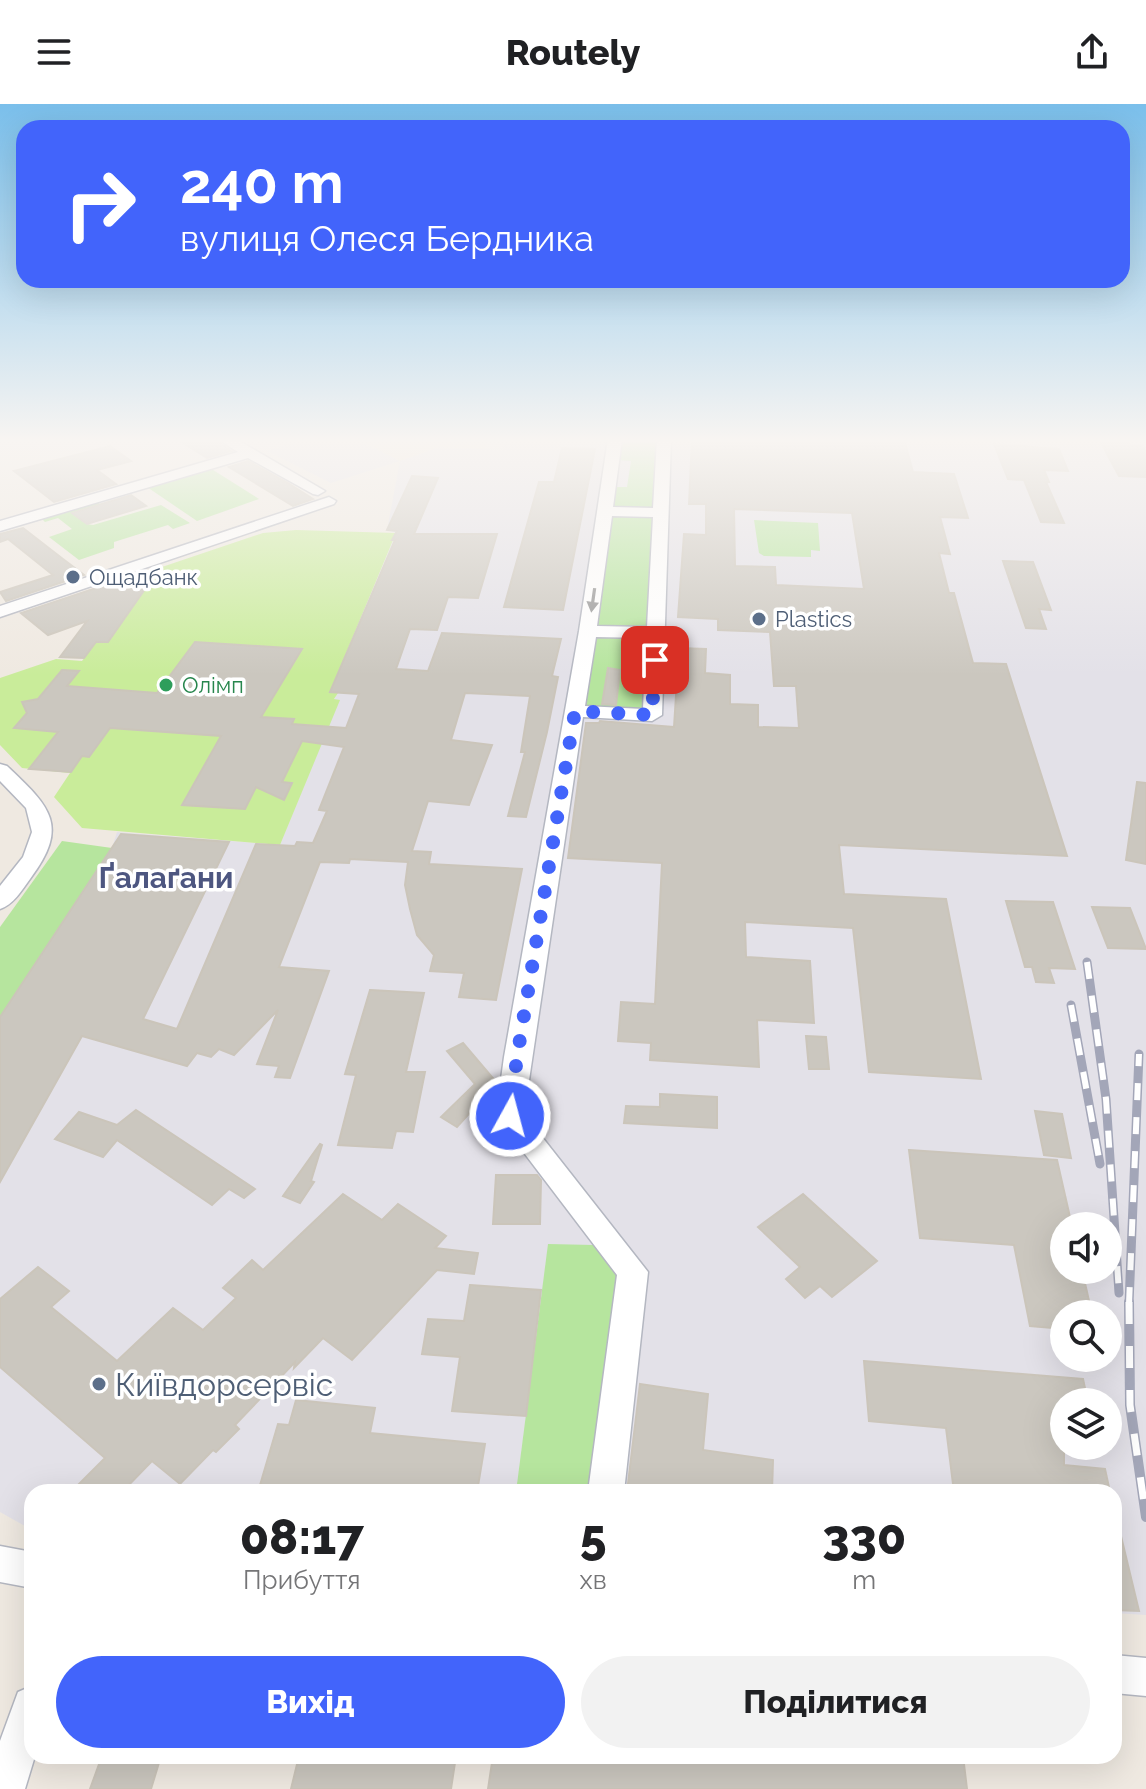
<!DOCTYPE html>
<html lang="uk">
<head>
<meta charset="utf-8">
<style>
  body { margin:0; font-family:Raleway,sans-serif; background:#f2f2f2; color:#202124; height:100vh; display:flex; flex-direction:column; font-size:30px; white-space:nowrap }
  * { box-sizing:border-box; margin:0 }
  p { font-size:26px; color:#757577 }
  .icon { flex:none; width:44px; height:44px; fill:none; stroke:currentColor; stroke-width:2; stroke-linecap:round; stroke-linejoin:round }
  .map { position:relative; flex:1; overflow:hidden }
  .panel { position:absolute; left:24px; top:1380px; width:1098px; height:280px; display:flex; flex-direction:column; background:#fff; border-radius:24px; box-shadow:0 8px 32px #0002 }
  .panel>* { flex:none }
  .hud { position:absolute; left:16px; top:16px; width:1114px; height:168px; border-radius:24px; box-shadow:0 8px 32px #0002; background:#4264fb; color:#fff; overflow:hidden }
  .buttons { position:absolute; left:1050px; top:1108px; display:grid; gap:16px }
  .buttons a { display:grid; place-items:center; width:72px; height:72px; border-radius:50%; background:#fff; box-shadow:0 8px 32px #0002; font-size:40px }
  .pin { position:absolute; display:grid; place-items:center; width:68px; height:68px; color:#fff; margin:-34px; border-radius:16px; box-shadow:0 4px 12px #0006 }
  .me { position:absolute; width:88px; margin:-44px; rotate:7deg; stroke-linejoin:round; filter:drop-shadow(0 0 6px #0008) }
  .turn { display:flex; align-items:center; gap:28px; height:168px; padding:0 32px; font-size:36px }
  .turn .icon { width:104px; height:104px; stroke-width:2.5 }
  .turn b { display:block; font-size:56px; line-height:68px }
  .eta { display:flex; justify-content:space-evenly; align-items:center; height:136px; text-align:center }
  .eta b { font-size:48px; font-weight:800; line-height:56px }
  .primary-button { display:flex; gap:16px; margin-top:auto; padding:16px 32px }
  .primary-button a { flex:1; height:92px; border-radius:48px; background:#4264fb; color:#fff; font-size:32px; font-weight:800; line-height:92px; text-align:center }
  .primary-button a+a { background:#f2f2f2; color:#202124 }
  header { display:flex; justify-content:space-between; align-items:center; height:104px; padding:0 32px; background:#fff; font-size:36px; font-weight:800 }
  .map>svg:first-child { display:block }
</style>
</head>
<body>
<header><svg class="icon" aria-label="menu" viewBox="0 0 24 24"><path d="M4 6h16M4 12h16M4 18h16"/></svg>Routely<svg class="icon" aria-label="share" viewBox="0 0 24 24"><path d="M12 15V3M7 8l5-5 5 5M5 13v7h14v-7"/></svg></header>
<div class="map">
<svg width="1146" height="1685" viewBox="0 0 1146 1685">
  <rect width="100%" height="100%" fill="#efe9e1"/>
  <path fill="#e3e1e8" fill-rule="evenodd" d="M305,335H357L400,357L439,343L503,346L507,335H1146V1511L1114,1509V1388H32V1426L0,1408V913L112,744L117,728L280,741L339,596H334L337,590L330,589L396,429L387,426L400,357L331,379L267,347ZM1064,1122H1108V1166H1064ZM1064,1210H1108V1254H1064ZM1064,1298H1108V1342H1064Z"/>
  <path fill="#f0e6d1" d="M357,335H488L485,345L439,343L400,357Z"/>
  <g fill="#b6e59e">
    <path d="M620,335H659L654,407L611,405L615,383H627L631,357L617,356Z"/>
    <path d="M210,364L259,395L197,417L147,383Z"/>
    <path d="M96,397L102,402L87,420L93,421L161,401L190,419L173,425L168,421L114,438V444L79,456L49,433L72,425L58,414L45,418L40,413Z"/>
    <path d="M611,409L654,411L650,525L596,524Z"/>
    <path d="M754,416L818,419L820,447L811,446V453L764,452L759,449Z"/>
    <path d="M594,532L650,533L645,607L583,603Z"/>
    <path d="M62,737L112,744L0,913V823Z"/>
    <path d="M548,1140L594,1141L621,1167L592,1388H516Z"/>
  </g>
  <path fill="#c9ec9a" d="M296,426L396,429L330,588L338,589L334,595L340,596L280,741L82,724L54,693L70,669L22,664L0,641V574L56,555L82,557L95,539L82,490L263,429Z"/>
  <g fill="#cbc7bf" stroke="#cbc5ba" stroke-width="2" fill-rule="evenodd">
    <path d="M177,335H215L231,347L207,354Z"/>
    <path d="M692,335H904L913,368L954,370L968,414L940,413L950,450L939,449L949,489H954L973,559L1006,560L1067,752L839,741L844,790L946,795L981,975L869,968L853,824L745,818L746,853L810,857L814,919L757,916L759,963L650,956L651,939L618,937L621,898L655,900L662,759L568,754L586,619H599L600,617L674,623L679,544L706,545L705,569L730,571V600L758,601V623L799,624L796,582H774L770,528L718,526V515L678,513L684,430L706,431V400H689ZM734,405L852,409L864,485L776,481L775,463L735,462Z"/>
    <path d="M1100,337L1129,338L1131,342H1142L1146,348V373L1119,372Z"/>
    <path d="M994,340L1059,345L1068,367L1044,366L1049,378H1046L1064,419L1041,418L1024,376L1008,375Z"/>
    <path d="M110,342L131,357L97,366L116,380L54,398L14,367Z"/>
    <path d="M562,344L595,345L563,506L504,503L539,378H554Z"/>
    <path d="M248,357L288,379L313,395L293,402L229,363Z"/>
    <path d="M412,372L438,374L414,430H497L478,494L448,493L437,526L410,525L396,565L428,567L442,529L561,535L552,572L558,573L547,628L526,713L508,712L525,648H521L530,592L465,589L451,636L492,641L469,701L428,697L412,747L431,748L429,760L522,765L496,896L459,893L464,869L430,867L434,851L417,831L410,805L405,781L408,758L350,755L349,759L320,758L279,863L329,867L290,974L275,973L279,962L257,960L278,906L234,951L219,945L211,953L197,949L187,962L82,932L0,1078V913L121,730L229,738L143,915L177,925L256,740L295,742L297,738L313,739L327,707L319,706L344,643L302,637L282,678L292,679L284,696L256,683L245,705L182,701L221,632L110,624L89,653L82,652L71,668L29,665L58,628L14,624L27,609L22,598L38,595L62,566L79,567L67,582L157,589L195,538L302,545L261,613L294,615L292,620L346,624L359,590L330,588L395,436H392L397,427L387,426Z"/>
    <path d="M131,391L146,402L87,420L72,409Z"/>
    <path d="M23,424L63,455L84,471L6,497L0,488L53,471L8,435L0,438V430Z"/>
    <path d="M1003,457L1033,458L1051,506L1039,505L1046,525L1026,524Z"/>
    <path d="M126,474L152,475L108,538H96L84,554L60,553L87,517L48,531L21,509Z"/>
    <path d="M608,564L620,566L616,601L602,600Z"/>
    <path d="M1137,678L1146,679V760L1126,756Z"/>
    <path d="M1006,797L1053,798L1075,865L1049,864L1054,879L1036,878L1032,863H1025Z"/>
    <path d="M1092,803L1130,804L1146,845L1108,844Z"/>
    <path d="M370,886L424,889L406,968H425L413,1028L396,1027L392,1044L338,1041L356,971L345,970Z"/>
    <path d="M806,932L826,933L829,965H809Z"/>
    <path d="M463,939L497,979L457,1023L441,1013L475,980L447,947Z"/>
    <path d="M660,990L717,993V1024L624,1019L626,1002L660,1003Z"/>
    <path d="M136,1006L222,1063L255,1085L244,1094L229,1085L212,1101L117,1036L103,1053L55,1035L79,1008L117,1021Z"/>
    <path d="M1035,1007L1062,1010L1071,1054L1044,1051Z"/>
    <path d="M320,1040L322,1041L311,1077L314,1078L300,1099L283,1092Z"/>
    <path d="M909,1046L1057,1056L1072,1122H1064V1166H1082L1092,1210H1064V1225L1030,1222L1014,1141L920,1134Z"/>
    <path d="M496,1071H537L541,1076L540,1120H493Z"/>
    <path d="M343,1090L382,1116L398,1100L446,1132L435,1144L478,1149L474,1170L437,1166L352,1256L323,1234L294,1264L295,1258L235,1321L239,1325L216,1348L213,1346L180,1380L152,1357L122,1388H71L105,1354L0,1263V1195L38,1163L69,1187L51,1203L117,1257L173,1204L203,1226L236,1194L223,1184L252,1156L263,1166Z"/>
    <path d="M803,1090L877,1157L832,1193L820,1182L805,1194L786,1175L800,1163L758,1123Z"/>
    <path d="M470,1181L541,1186L526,1312L452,1307L460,1253L422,1250L428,1215L464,1217Z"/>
    <path d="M864,1257L1083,1275L1088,1298H1064V1361L1105,1365L1110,1388H954L946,1324L869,1317Z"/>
    <path d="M640,1280L708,1290L703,1346L773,1356L772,1388H627Z"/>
    <path d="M296,1296L375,1304L370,1329L485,1340L477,1388H258L278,1320L289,1321Z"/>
    <path d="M1114,1428H1120L1139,1507L1114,1506Z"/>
    <path d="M102,1652H161L151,1685H90Z"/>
    <path d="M299,1652H456L451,1685H291Z"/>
    <path d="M493,1652H963L967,1685H488Z"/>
  </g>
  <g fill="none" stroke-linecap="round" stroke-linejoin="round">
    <defs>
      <g id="minor">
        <path d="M218,335H236L325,387L318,391L313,390L248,354L0,427V417L238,348Z"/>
        <path d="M608,335H622L613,403L653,404L657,335H671L662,611L652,617L583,613L524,1010L648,1168L624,1388H588L617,1171L496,1012L504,953L579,527ZM612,412L653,413L647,523L597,522ZM596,533L646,534L643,605L585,602Z"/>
        <path d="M329,393L336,397L334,400L0,513V502Z"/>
        <path d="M0,660L7,662C49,702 71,721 30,775C22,786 13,801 0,805V782L23,753L32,728L26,704L0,677Z"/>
        <path d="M0,1442L32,1448V1484L0,1478Z"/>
        <path d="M1114,1551L1146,1554V1592L1114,1589Z"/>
        <path d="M32,1582V1652H35L25,1685H0V1637L18,1588Z"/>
      </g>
    </defs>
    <use href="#minor" stroke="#b4b7c1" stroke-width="3"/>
    <use href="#minor" fill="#fff" fill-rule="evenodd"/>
    <defs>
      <g id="rail-far1">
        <path d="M1087,858L1106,995L1119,1189"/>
        <path d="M1071,901L1100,1060"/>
        <path d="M1129,1200L1139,950"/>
      </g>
      <path id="rail" d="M1129,1198L1130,1301L1146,1413"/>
    </defs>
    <use href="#rail-far1" stroke="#a3a6b8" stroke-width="9"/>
    <use href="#rail" stroke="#a3a6b8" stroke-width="10"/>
    <use href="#rail-far1" stroke="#fff" stroke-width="6" stroke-dasharray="17" stroke-linecap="butt"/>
    <use href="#rail" stroke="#fff" stroke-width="7" stroke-dasharray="22" stroke-linecap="butt"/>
  </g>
  <defs><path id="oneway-solid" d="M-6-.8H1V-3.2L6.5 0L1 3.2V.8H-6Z" transform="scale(2)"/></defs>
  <use fill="#969696" href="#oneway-solid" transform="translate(593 496) rotate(98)"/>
  <linearGradient id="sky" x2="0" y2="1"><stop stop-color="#7abfeb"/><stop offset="0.59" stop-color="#f8f5f2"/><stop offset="1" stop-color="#f8f5f2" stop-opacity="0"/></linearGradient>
  <rect width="1146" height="571" fill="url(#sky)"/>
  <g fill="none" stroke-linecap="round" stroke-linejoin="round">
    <path stroke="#4264fb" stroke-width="14" stroke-dasharray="0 25.2" d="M510,1012L517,953L575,607L652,611L655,556"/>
  </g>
  <g fill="#5c6f8a" stroke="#fff" stroke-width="3">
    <circle cx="73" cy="473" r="8"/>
    <circle cx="759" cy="515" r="8"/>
    <circle cx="99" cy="1280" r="8"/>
  </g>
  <circle fill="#2e9e5b" stroke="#fff" stroke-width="3" cx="166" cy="581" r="8"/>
  <g text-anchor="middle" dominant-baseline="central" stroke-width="7" stroke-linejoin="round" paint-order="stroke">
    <g font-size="22" fill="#4e5e75" stroke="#fff" text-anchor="start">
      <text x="89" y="473">Ощадбанк</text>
      <text x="775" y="515">Plastics</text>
    </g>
    <g font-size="22" fill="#27864d" stroke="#fff" text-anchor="start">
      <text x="182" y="581">Олімп</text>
    </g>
    <g font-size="30" font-weight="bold" fill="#4d5680" stroke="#fff">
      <text x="166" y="773">Ґалаґани</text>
    </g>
    <g font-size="32" fill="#4e5e75" stroke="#fff" text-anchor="start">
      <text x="115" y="1280">Київдорсервіс</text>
    </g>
  </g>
</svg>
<div class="buttons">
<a><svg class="icon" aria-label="sound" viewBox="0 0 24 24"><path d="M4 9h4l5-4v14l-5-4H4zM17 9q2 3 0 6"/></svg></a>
<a><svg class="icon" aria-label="search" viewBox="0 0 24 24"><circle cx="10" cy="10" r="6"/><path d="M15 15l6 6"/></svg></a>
<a><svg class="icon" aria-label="layers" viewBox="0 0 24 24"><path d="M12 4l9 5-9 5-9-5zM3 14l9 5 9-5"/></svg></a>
</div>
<div class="pin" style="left:655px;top:556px;background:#d93025"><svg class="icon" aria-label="arrive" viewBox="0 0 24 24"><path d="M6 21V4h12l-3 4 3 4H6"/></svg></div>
<svg class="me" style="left:510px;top:1012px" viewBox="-20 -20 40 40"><circle r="17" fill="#4264fb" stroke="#fff" stroke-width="3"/><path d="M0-11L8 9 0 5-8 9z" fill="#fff"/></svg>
<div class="hud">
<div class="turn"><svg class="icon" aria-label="right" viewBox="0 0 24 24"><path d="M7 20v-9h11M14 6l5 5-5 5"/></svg><div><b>240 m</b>вулиця Олеся Бердника</div></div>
</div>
<section class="panel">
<div class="eta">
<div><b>08:17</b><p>Прибуття</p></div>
<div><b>5</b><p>хв</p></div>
<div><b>330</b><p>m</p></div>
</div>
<div class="primary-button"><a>Вихід</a><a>Поділитися</a></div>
</section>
</div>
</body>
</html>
